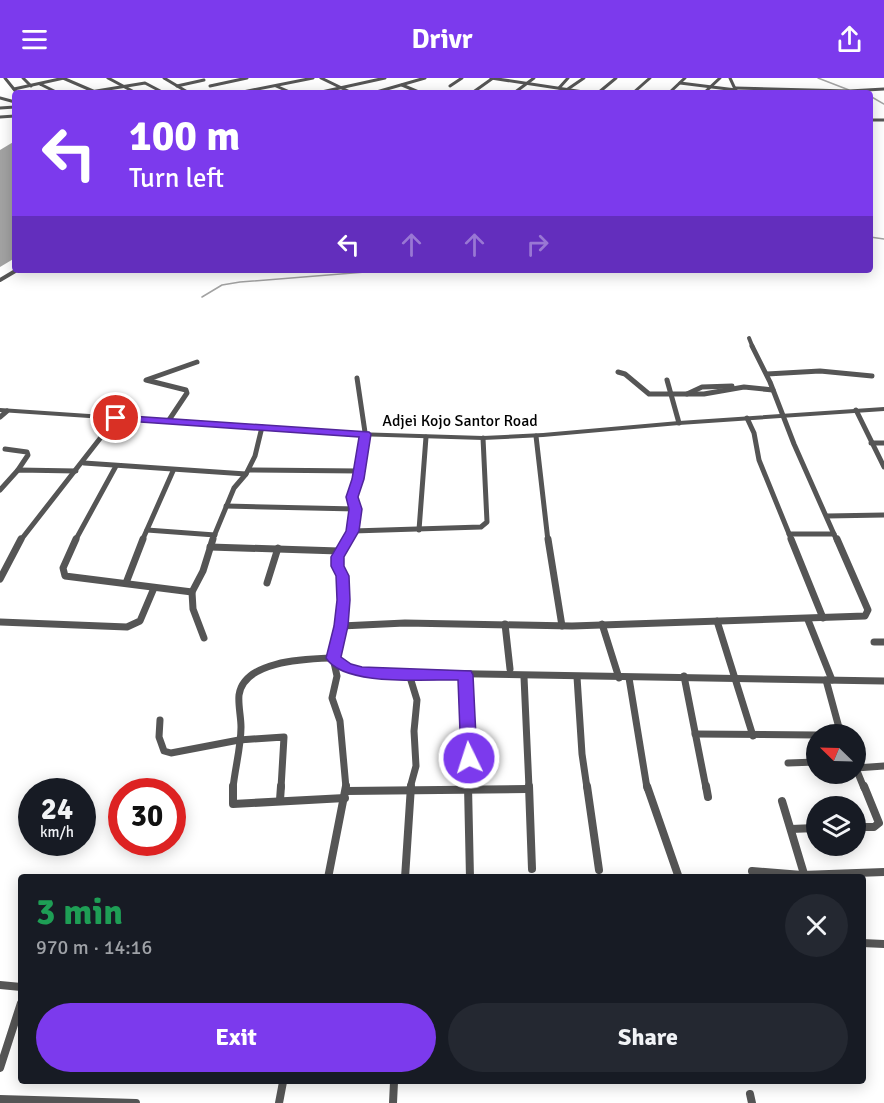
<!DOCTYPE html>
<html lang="en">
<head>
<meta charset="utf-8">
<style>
  body { margin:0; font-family:Signika,sans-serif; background:#242831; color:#f1f3f6; height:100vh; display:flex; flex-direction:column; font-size:22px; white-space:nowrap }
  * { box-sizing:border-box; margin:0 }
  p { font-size:20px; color:#9ea1a6 }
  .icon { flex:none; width:33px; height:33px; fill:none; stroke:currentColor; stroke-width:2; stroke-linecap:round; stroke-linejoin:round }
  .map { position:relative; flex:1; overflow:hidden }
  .panel { position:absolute; left:18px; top:796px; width:848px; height:210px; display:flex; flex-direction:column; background:#171b24; border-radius:6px; box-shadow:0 3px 15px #0003 }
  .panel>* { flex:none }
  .banner { position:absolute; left:12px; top:12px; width:861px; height:183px; border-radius:6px; box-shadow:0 3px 15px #0003; background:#7c3aed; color:#fff; overflow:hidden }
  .needle { width:39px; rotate:293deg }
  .tools { position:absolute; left:806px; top:646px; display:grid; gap:12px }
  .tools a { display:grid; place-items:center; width:60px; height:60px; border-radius:50%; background:#171b24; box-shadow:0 3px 15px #0003; font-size:30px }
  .speed { position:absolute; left:18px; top:700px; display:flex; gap:12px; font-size:30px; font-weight:700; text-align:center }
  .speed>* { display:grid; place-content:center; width:78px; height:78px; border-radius:50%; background:#171b24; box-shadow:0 3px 15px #0003; line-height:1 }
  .speed small { font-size:15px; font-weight:400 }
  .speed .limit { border:9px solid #d22; background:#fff; color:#111 }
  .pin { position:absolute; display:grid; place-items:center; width:51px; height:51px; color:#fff; margin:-26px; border:3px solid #fff; border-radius:50%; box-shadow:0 2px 6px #0007 }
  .me { position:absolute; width:66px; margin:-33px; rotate:356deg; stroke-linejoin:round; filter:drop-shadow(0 0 4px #0008) }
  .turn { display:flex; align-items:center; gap:21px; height:126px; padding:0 18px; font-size:27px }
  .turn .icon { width:78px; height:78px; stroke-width:2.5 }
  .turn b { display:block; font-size:42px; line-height:51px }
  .lanes { display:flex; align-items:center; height:57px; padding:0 18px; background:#0003; justify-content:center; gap:30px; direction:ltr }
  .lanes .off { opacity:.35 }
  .round { display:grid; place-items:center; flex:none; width:63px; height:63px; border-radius:32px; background:#242831 }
  .overview { display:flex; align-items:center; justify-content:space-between; height:102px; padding:0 18px }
  h1 { font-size:36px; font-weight:800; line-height:45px; color:#1e9e55 }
  .cta { display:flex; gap:12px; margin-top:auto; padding:12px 18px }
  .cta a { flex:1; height:69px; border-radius:36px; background:#7c3aed; color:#fff; font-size:24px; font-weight:800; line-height:69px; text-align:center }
  .cta a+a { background:#242831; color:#f1f3f6 }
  header { display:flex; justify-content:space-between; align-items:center; height:78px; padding:0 18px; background:#7c3aed; color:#fff; font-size:27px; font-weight:800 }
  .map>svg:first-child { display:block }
</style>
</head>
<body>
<header><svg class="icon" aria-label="menu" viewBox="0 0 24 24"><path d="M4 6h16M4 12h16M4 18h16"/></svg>Drivr<svg class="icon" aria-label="share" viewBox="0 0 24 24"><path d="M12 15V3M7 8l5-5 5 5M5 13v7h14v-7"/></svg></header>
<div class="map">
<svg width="884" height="1025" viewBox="0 0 884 1025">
  <rect width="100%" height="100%" fill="#fff"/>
  <path fill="#a3a3a3" d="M15,63V180L0,189V72Z"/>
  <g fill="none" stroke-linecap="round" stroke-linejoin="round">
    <g stroke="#a3a3a3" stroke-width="1.5">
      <path d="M818,0L849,12"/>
      <path d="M870,18L884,26"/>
      <path d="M870,159L884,161"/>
      <path d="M202,219L222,207L240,204L390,192"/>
    </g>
    <g stroke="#555" stroke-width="3">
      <path d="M5,0L17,15"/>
      <path d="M23,0L31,8"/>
      <path d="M63,0L93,13"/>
      <path d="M108,0L136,15"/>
      <path d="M164,0L189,15"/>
      <path d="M321,0L352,15"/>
      <path d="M491,0L590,15"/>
      <path d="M730,0L736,13"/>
      <path d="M680,5L736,12"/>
      <path d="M40,6L58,15"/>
      <path d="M402,7L421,15"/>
      <path d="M177,8L204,2"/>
      <path d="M210,8L247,0"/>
      <path d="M276,8L292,15"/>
      <path d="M450,8L462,0"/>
      <path d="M559,10L568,0"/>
      <path d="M735,10L849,13L884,11"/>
      <path d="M14,11L64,0"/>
      <path d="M84,15L145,5L164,15"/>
      <path d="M238,15L313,0"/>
      <path d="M317,15L385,0"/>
      <path d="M373,15L425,0"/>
      <path d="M472,15L493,0"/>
      <path d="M514,15L534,0"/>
      <path d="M562,15L584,0"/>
      <path d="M598,15L616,0"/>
      <path d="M633,15L650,0"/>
      <path d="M669,15L685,0"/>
      <path d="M704,15L720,0"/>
      <path d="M0,20L15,24"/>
      <path d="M0,30L15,29"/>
      <path d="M0,39L15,38"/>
      <path d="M870,42H884"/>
    </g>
    <g stroke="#555" stroke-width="4">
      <path d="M0,202L17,192"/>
      <path d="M749,260L753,270"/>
    </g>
    <g stroke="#555" stroke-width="5">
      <path d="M752,268L770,304L794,366L837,463"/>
      <path d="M618,294L625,296L649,316H704L744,309L773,312"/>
      <path d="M767,296L820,293L872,298"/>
      <path d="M667,302L679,345"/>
      <path d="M687,316L702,309L732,308"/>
      <path d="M856,332L884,389"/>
      <path d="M0,339L7,333"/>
      <path d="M747,340L754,355L759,382L792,463"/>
      <path d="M169,342L187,315L186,312L146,302L197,284"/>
      <path d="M536,358L548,463"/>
      <path d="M871,365H884"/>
      <path d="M5,371L27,374L28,377L18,392"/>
      <path d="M84,385L246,396"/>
      <path d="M249,392L359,393"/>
      <path d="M0,412L18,392L76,393"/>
      <path d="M226,428L356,431"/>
      <path d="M827,438L884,437"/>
      <path d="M147,452L215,457"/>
      <path d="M419,452L426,359"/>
      <path d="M353,453L481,449L487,444L483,360"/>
      <path d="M789,456H834"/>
      <path d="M20,463L116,340"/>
      <path d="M75,463L116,388"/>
      <path d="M142,463L173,393"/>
      <path d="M212,463L234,410L246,396L255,378L262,349"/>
      <path d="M347,463L353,453L356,431L352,419L366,361L357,300"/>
    </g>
    <g stroke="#555" stroke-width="7">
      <path d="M76,461L63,490L65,498L192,514"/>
      <path d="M548,461L562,548"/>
      <path d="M791,461L823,540"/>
      <path d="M210,469L339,473"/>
      <path d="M0,501L21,461"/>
      <path d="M126,505L143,461"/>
      <path d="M267,505L278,470"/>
      <path d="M808,542L832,602"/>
      <path d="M717,543L753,658"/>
      <path d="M0,544L127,549L140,543L154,510"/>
      <path d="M505,546L510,591"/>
      <path d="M602,546L619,600"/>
      <path d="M341,548L405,545L572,548L865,538L868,532L837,461"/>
      <path d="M204,560L193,531L192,514L203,493L213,461"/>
      <path d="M874,564H884"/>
      <path d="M409,596L417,622L414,653L416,688L410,710"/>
      <path d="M466,597L468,710"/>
      <path d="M684,598L706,710"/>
      <path d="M524,599L529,710"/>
      <path d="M577,599L582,676L587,710"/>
      <path d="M629,600L647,710"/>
      <path d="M826,602L841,657"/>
      <path d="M160,642L159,659L164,673L171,675L239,662L284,659L281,710"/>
      <path d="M695,656L816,657"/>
      <path d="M788,685L816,684"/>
      <path d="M855,688L864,710"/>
      <path d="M856,690L884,688"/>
      <path d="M233,710C235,690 241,669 241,649C241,639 238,627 239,617C244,582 307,581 333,580L346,590L362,594L884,603"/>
      <path d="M346,710L340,643L332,620L337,598L333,580L341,548L343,522L338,479L348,461"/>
    </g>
    <g stroke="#555" stroke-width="8">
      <path d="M233,708V726L345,720"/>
      <path d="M468,708L470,800"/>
      <path d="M529,708L532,791"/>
      <path d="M587,708L599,792"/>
      <path d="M647,708L679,800"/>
      <path d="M706,708L708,719"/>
      <path d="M346,713L527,711"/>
      <path d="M280,722L281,708"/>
      <path d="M782,723L804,796"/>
      <path d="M855,749H874L879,745L864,708"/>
      <path d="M791,751L816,750"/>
      <path d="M752,793L802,797L884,794"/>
      <path d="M328,800L346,708"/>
      <path d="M405,800L411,708"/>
      <path d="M862,865L884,866"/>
      <path d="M0,907L21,909"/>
      <path d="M0,990L21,925"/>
      <path d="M750,1016L752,1025"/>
      <path d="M0,1021L136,1025"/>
      <path d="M279,1025L283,1004"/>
      <path d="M393,1025L394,1004"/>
    </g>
    <path fill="#555" fill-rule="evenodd" d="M884,329V333L679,347L543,359L483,362L355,358L0,334V330L355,354L483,358L543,355L679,343Z"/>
  </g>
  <path fill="#7c3aed" stroke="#51269a" stroke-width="1.5" d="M116,337L369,354L371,356L364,401L358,419L362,431L359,453L344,479V488L349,498L350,522L348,548L341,579L351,586L362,589L471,593L473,597L477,680L474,685L469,687L463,685L461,680L458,602C427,601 344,609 326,580L334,548L337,522L336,498L331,488V479L346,453L349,431L346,419L352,401L359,359L112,342V338Z"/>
  <g text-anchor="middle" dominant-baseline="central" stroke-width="5" stroke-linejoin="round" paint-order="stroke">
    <g font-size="16" fill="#000" stroke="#fff">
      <text x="460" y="343">Adjei Kojo Santor Road</text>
    </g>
  </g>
</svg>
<div class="tools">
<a><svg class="needle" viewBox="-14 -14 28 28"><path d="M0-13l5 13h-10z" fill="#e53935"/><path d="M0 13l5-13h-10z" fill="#9ea1a6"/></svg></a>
<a><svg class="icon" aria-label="layers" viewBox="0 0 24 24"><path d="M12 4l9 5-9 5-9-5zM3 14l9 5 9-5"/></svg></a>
</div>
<div class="speed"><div>24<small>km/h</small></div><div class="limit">30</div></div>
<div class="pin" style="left:116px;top:340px;background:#d93025"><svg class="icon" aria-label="arrive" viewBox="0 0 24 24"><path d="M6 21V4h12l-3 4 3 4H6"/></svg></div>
<svg class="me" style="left:469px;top:680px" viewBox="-20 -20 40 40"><circle r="17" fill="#7c3aed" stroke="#fff" stroke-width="3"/><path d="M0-11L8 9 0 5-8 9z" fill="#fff"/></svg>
<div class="banner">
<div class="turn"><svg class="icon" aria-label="left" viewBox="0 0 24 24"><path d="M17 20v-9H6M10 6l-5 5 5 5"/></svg><div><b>100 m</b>Turn left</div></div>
<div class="lanes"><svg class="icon" aria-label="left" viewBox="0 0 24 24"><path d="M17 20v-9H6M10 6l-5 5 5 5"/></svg><svg class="icon off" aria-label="ahead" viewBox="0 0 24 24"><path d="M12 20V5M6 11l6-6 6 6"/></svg><svg class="icon off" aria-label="ahead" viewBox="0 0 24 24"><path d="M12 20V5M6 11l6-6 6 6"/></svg><svg class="icon off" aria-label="right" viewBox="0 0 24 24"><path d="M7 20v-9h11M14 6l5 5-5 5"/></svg></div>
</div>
<section class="panel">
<div class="overview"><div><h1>3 min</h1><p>970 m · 14:16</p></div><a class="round"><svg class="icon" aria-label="close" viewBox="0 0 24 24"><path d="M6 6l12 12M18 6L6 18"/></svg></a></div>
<div class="cta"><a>Exit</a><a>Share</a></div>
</section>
</div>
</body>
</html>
